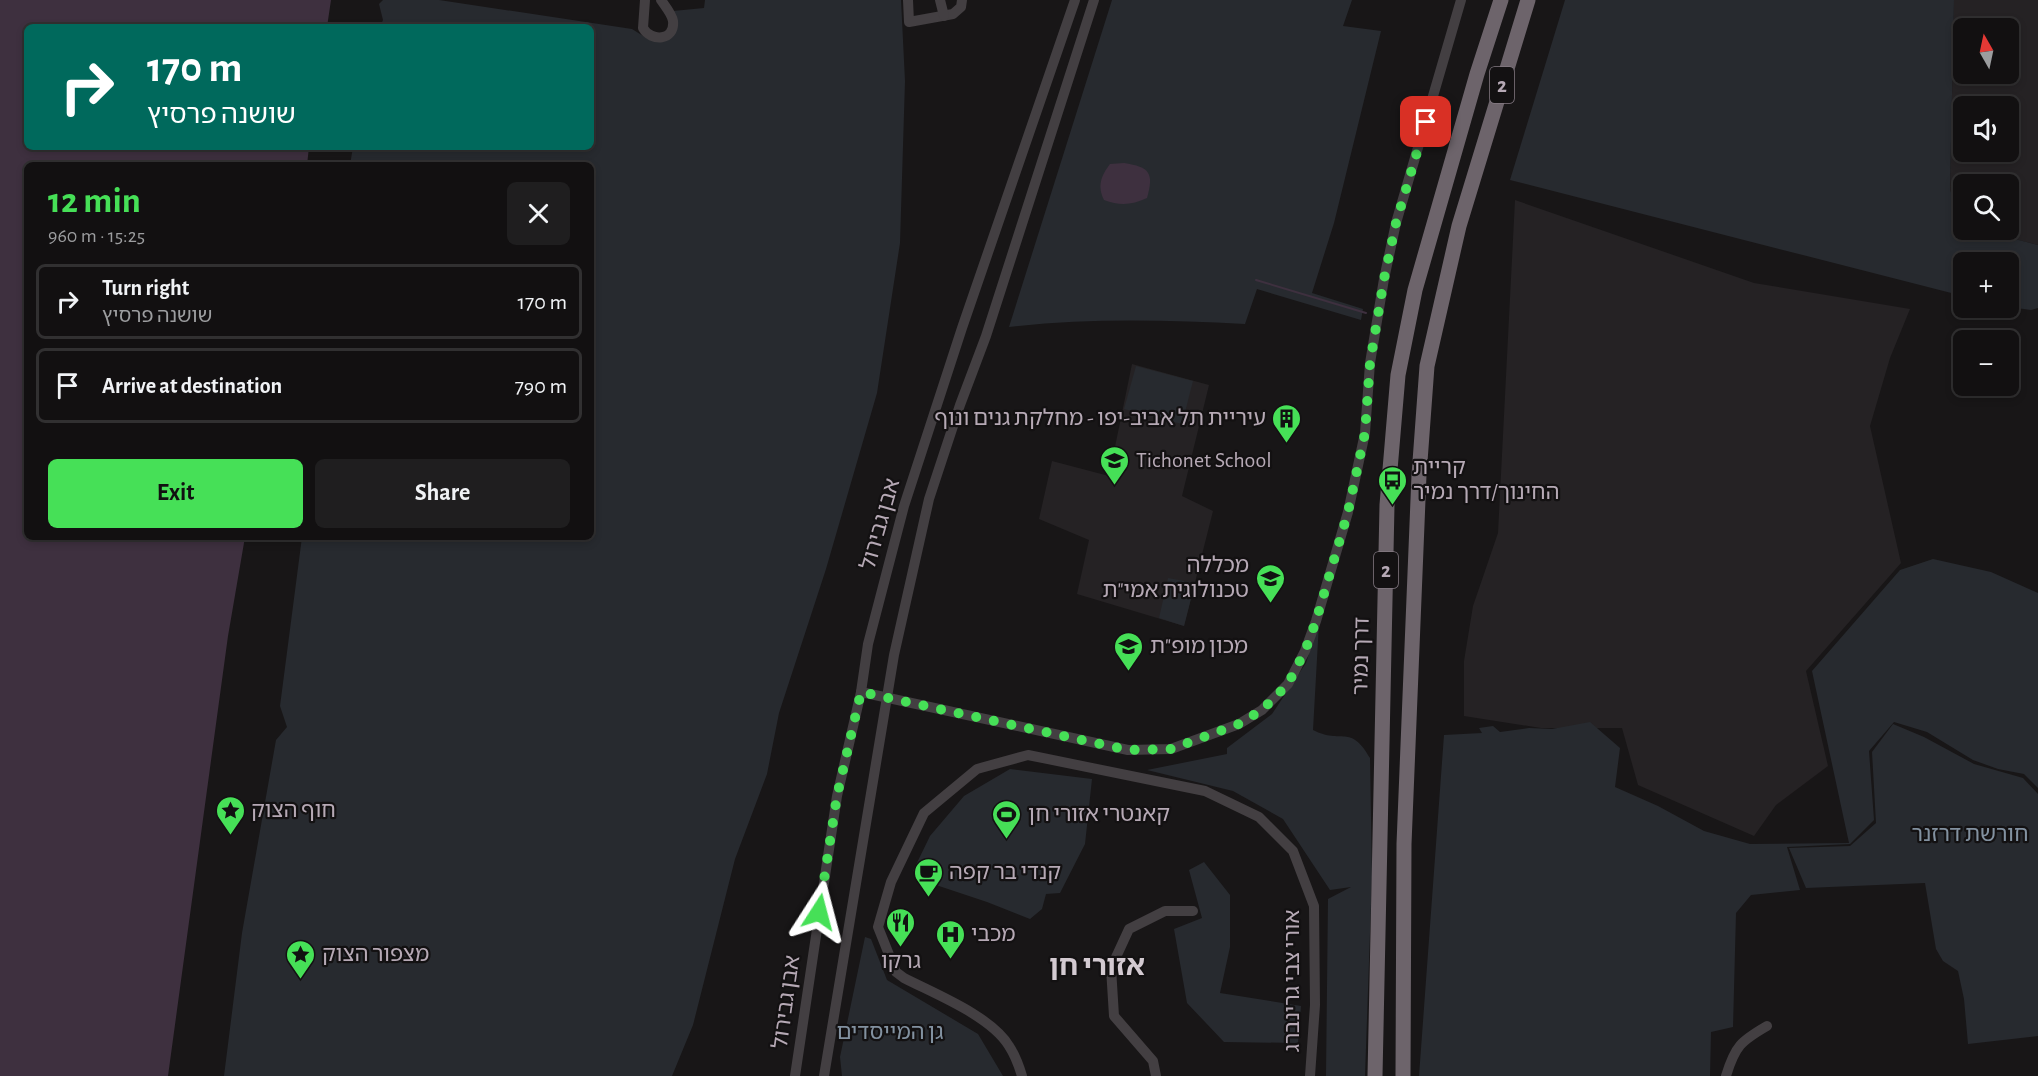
<!DOCTYPE html>
<html lang="en">
<head>
<meta charset="utf-8">
<style>
  body { margin:0; font-family:"Alegreya Sans","Noto Sans Hebrew",sans-serif; background:#1f1e1f; color:#f1f3f6; height:100vh; display:flex; flex-direction:column; font-size:22px; white-space:nowrap }
  * { box-sizing:border-box; margin:0 }
  p { font-size:20px; color:#9c9d9f }
  .icon { flex:none; width:33px; height:33px; fill:none; stroke:currentColor; stroke-width:2; stroke-linecap:round; stroke-linejoin:round }
  .map { position:relative; flex:1; overflow:hidden }
  .sheet { position:absolute; left:24px; top:162px; width:570px; height:378px; display:flex; flex-direction:column; background:#121011; border-radius:9px; box-shadow:0 3px 9px #0003,0 0 0 2px #313031 }
  .sheet>* { flex:none }
  .top-card { position:absolute; left:24px; top:24px; width:570px; height:126px; border-radius:9px; box-shadow:0 3px 9px #0003,0 0 0 2px #313031; background:#00695c; color:#fff; overflow:hidden }
  .needle { width:39px; rotate:351deg }
  .controls { position:absolute; left:1953px; top:18px; display:grid; gap:12px }
  .controls a { display:grid; place-items:center; width:66px; height:66px; border-radius:9px; background:#121011; box-shadow:0 3px 9px #0003,0 0 0 2px #313031; font-size:30px }
  .pin { position:absolute; display:grid; place-items:center; width:51px; height:51px; color:#fff; margin:-26px; border-radius:12px; box-shadow:0 3px 9px #0006 }
  .me { position:absolute; width:66px; margin:-33px; rotate:9deg; stroke-linejoin:round; filter:drop-shadow(0 0 4px #0008) }
  .turn { display:flex; align-items:center; gap:21px; height:126px; padding:0 24px; font-size:27px }
  .turn .icon { width:78px; height:78px; stroke-width:2.5 }
  .turn b { display:block; font-size:42px; line-height:51px }
  .round { display:grid; place-items:center; flex:none; width:63px; height:63px; border-radius:9px; background:#1f1e1f }
  .summary { display:flex; align-items:center; justify-content:space-between; height:102px; padding:0 24px }
  h1 { font-size:36px; font-weight:700; line-height:45px; color:#46e057 }
  .button { display:flex; gap:12px; margin-top:auto; padding:12px 24px }
  .button a { flex:1; height:69px; border-radius:9px; background:#46e057; color:#111; font-size:24px; font-weight:700; line-height:69px; text-align:center }
  .button a+a { background:#1f1e1f; color:#f1f3f6 }
  ul { padding:0; list-style:none }
  li { display:flex; align-items:center; gap:18px; height:75px; margin:0 12px 9px; padding:0 12px; border:3px solid #313031; border-radius:9px }
  li div { flex:1 }
  li b { display:block; font-size:22px }
  li em { font-style:normal }
  .map>svg:first-child { display:block }
</style>
</head>
<body>
<div class="map">
<svg width="2038" height="1076" viewBox="0 0 2038 1076">
  <rect width="100%" height="100%" fill="#181617"/>
  <g fill="#252224" fill-rule="evenodd">
    <path d="M1954,0H2038V245L2015,239L1992,230H2008V184H1964L1963,214L1954,202L1950,189ZM1964,28H2008V74H1964ZM1964,106H2008V152H1964Z"/>
    <path d="M1515,200L1754,283L1910,309L1890,358L1870,426L1901,563L1806,671L1828,766L1776,805L1754,836L1638,785L1622,728H1541L1464,716V661L1473,606L1498,533Z"/>
    <path d="M1132,364L1209,385L1182,496L1213,511L1184,626L1077,594L1089,540L1039,519L1052,461L1109,476Z"/>
  </g>
  <g fill="#272a2f">
    <path d="M383,0H439L632,29L648,39L669,40L673,11L704,8L705,0H901L905,81L900,243L877,393L826,569L779,713L767,774L735,859L693,1025L672,1076H224L242,933L276,740L287,727L280,706L302,537H591V165H350L353,147H591V27H380L383,20L379,4Z"/>
    <path d="M1112,0H1352L1343,26L1381,31L1334,223L1312,293L1363,309L1361,320L1257,289L1245,324C1166,320 1087,318 1009,327Z"/>
    <path d="M1565,0H1954L1950,189L1954,202L1963,214L1964,230H1992L2015,239L2038,245V308L2031,310L2009,307L2008,262H1964L1963,296L1510,180Z"/>
    <path d="M1136,366L1193,381L1182,424L1124,409Z"/>
    <path d="M1933,559L1991,572L2038,593V788L2024,774L1998,769L1973,760L1927,732L1894,722L1869,751L1874,820L1850,844L1787,847L1800,890L1751,895L1736,913L1733,1027L1711,1032L1710,1076H1419L1444,735L1482,733L1479,728L1493,726L1500,732L1529,728L1552,729L1590,722L1620,748L1615,787L1658,806L1704,831L1750,844L1849,843L1812,671L1900,570Z"/>
    <path d="M1168,578L1195,583L1184,626L1159,618Z"/>
    <path d="M1319,623L1313,730C1342,745 1350,723 1370,758L1372,876L1365,1076H1326L1328,899L1351,887L1330,890L1283,819L1233,791L1147,770L1227,754V748L1272,714L1306,663Z"/>
    <path d="M1893,724L1924,737L1974,764L2023,778L2038,794V1036L1968,1044L1964,999L1958,971L1943,961L1936,949L1925,883L1806,888L1789,848L1850,846L1876,823L1872,752Z"/>
    <path d="M1010,769L1092,779L1085,844L1060,893L1046,894L1042,909L1030,919L987,902L936,885L913,871L930,836L964,796Z"/>
    <path d="M1204,862L1230,895V947L1220,993L1301,1006L1298,1043L1224,1042L1187,1003L1174,929L1202,918L1189,870Z"/>
    <path d="M865,937L871,939L887,980L978,1034L1003,1076H842L840,1057Z"/>
  </g>
  <g fill="#3e303f">
    <path d="M0,0H331L327,27H27V147H309L307,165H27V537H245L228,636L168,1076H0Z"/>
    <path d="M1124,163C1150,167 1154,173 1147,198C1132,205 1120,206 1104,200C1097,186 1101,176 1110,164Z"/>
  </g>
  <g fill="none" stroke-linecap="round" stroke-linejoin="round">
    <path stroke="#3e303f" stroke-width="2" d="M1256,280L1366,313"/>
    <g stroke="#433f42" stroke-width="10">
      <path d="M645,0L643,28C651,42 675,41 673,21C672,14 665,6 661,0"/>
      <path d="M908,0L909,22L953,14L961,7L962,0"/>
      <path d="M940,0L944,16"/>
      <path d="M861,692L1128,750L1171,749L1239,724L1262,710L1288,684L1305,651L1316,621L1348,512L1365,433L1370,363L1384,279L1396,223L1461,0"/>
      <path d="M795,1076L837,796L861,692L868,644L904,506L962,328L1075,0"/>
      <path d="M824,1076L894,655L929,499L960,405L986,336L1094,0"/>
      <path d="M1022,1076C1019,1066 1015,1055 1009,1046C991,1016 935,994 904,978L896,972L878,927L891,882L924,813L977,769L1028,755L1205,791L1259,817L1293,851L1314,906L1315,1005L1310,1076"/>
      <path d="M1156,1076L1153,1061L1114,1016L1111,968L1129,929L1165,911H1193"/>
      <path d="M1726,1076C1735,1046 1741,1041 1767,1026"/>
    </g>
    <g stroke="#6d646b" stroke-width="15">
      <path d="M1375,1076L1387,505L1398,375L1415,290L1477,74L1501,0"/>
      <path d="M1403,1076L1404,844L1419,475L1427,366L1459,226L1528,0"/>
    </g>
  </g>
  <g fill="none" stroke-linecap="round" stroke-linejoin="round">
    <path stroke="#46e057" stroke-width="10" stroke-dasharray="0 18" d="M819,912L837,796L861,692L1128,750L1171,749L1239,724L1262,710L1288,684L1305,651L1316,621L1348,512L1365,433L1370,363L1384,279L1396,223L1426,122"/>
  </g>
  <defs>
    <symbol id="building-pin" viewBox="-11 -11 22 30"><path d="M0 17L-7.5 6A9.5 9.5 0 1 1 7.5 6Z" fill="#46e057" stroke="#131112"/><path d="M-4-6H4V6H1V3H-1V6H-4ZM-2.5-4.3h1.7v1.8h-1.7ZM.8-4.3h1.7v1.8H.8ZM-2.5-1h1.7V.8h-1.7ZM.8-1h1.7V.8H.8Z" fill="#111"/></symbol>
    <symbol id="school-pin" viewBox="-11 -11 22 30"><path d="M0 17L-7.5 6A9.5 9.5 0 1 1 7.5 6Z" fill="#46e057" stroke="#131112"/><path d="M0-5L7-2L0 1L-7-2ZM-4 1L0 2.5L4 1V4Q0 6-4 4Z" fill="#111"/></symbol>
    <symbol id="bus-pin" viewBox="-11 -11 22 30"><path d="M0 17L-7.5 6A9.5 9.5 0 1 1 7.5 6Z" fill="#46e057" stroke="#131112"/><path d="M-5-6H5V4H4V6H2V4H-2V6H-4V4H-5ZM-3.5-4V0h7V-4ZM-3.5 1.2v1.5H-2V1.2ZM2 1.2v1.5H3.5V1.2Z" fill="#111"/></symbol>
    <symbol id="university-pin" viewBox="-11 -11 22 30"><path d="M0 17L-7.5 6A9.5 9.5 0 1 1 7.5 6Z" fill="#46e057" stroke="#131112"/><path d="M0-5L7-2L0 1L-7-2ZM-4 1L0 2.5L4 1V4Q0 6-4 4Z" fill="#111"/></symbol>
    <symbol id="sight-pin" viewBox="-11 -11 22 30"><path d="M0 17L-7.5 6A9.5 9.5 0 1 1 7.5 6Z" fill="#46e057" stroke="#131112"/><path d="M0-6L1.8-2.2L6-1.7L2.9 1.2L3.7 5.4L0 3.3L-3.7 5.4L-2.9 1.2L-6-1.7L-1.8-2.2Z" fill="#111"/></symbol>
    <symbol id="stadium-pin" viewBox="-11 -11 22 30"><path d="M0 17L-7.5 6A9.5 9.5 0 1 1 7.5 6Z" fill="#46e057" stroke="#131112"/><path d="M0-5a6.5 5 0 1 0 0 10a6.5 5 0 1 0 0-10ZM-3.5-1.8h7v3.6h-7Z" fill="#111"/></symbol>
    <symbol id="cafe-pin" viewBox="-11 -11 22 30"><path d="M0 17L-7.5 6A9.5 9.5 0 1 1 7.5 6Z" fill="#46e057" stroke="#131112"/><path d="M-5.5-4.5H6V0H3Q3 3.5 0 3.5H-2.5Q-5.5 3.5-5.5 0ZM3-3.2v2h1.7v-2ZM-6 4.5H4V6H-6Z" fill="#111"/></symbol>
    <symbol id="restaurant-pin" viewBox="-11 -11 22 30"><path d="M0 17L-7.5 6A9.5 9.5 0 1 1 7.5 6Z" fill="#46e057" stroke="#131112"/><path d="M-5-6h1v4h1v-4h1v4h1v-4h1v5L-1.5 .5V6h-2V.5L-5-1ZM5-6V6H3V1.5H1.5Q1.5-4 5-6Z" fill="#111"/></symbol>
    <symbol id="hospital-pin" viewBox="-11 -11 22 30"><path d="M0 17L-7.5 6A9.5 9.5 0 1 1 7.5 6Z" fill="#46e057" stroke="#131112"/><path d="M-5-5h3v3.5h4V-5h3V5h-3V1.5h-4V5h-3Z" fill="#111"/></symbol>
  </defs>
  <g fill-rule="evenodd">
    <use href="#building-pin" x="1270" y="402" width="33" height="45"/>
    <use href="#school-pin" x="1098" y="444" width="33" height="45"/>
    <use href="#bus-pin" x="1376" y="464" width="33" height="45"/>
    <use href="#university-pin" x="1254" y="562" width="33" height="45"/>
    <use href="#university-pin" x="1112" y="630" width="33" height="45"/>
    <use href="#sight-pin" x="214" y="794" width="33" height="45"/>
    <use href="#stadium-pin" x="990" y="798" width="33" height="45"/>
    <use href="#cafe-pin" x="912" y="856" width="33" height="45"/>
    <use href="#restaurant-pin" x="884" y="906" width="33" height="45"/>
    <use href="#hospital-pin" x="934" y="918" width="33" height="45"/>
    <use href="#sight-pin" x="284" y="938" width="33" height="45"/>
  </g>
  <g text-anchor="middle" dominant-baseline="central" stroke-width="4.5" stroke-linejoin="round" paint-order="stroke">
    <g fill="#131112" stroke="#857b84" stroke-width="1.5">
      <rect x="1490" y="67" width="24" height="36" rx="4.5"/>
      <rect x="1374" y="552" width="24" height="36" rx="4.5"/>
    </g>
    <g font-size="21" font-weight="bold" fill="#b6a9b5">
      <text x="1502" y="85">2</text>
      <text x="1386" y="570">2</text>
    </g>
    <g font-size="22" fill="#b6a9b5" stroke="#131112" text-anchor="start">
      <text x="1266" y="418" text-anchor="end">עיריית תל אביב-יפו - מחלקת גנים ונוף</text>
      <text x="1136" y="460">Tichonet School</text>
      <text x="1413" y="467">קריית<tspan x="1413" dy="25">החינוך/דרך נמיר</tspan></text>
      <text x="1249" y="565" text-anchor="end">מכללה<tspan x="1249" dy="25">טכנולוגית אמי"ת</tspan></text>
      <text x="1150" y="646">מכון מופ"ת</text>
      <text x="251" y="810">חוף הצוק</text>
      <text x="1028" y="814">קאנטרי אזורי חן</text>
      <text x="949" y="872">קנדי בר קפה</text>
      <text x="971" y="934">מכבי</text>
      <text x="322" y="954">מצפור הצוק</text>
      <text x="901" y="961" text-anchor="middle">גרקו</text>
    </g>
    <g font-size="22" fill="#b6a9b5" stroke="#131112">
      <text transform="translate(880 524) rotate(-74)">אבן גבירול</text>
      <text transform="translate(1361 656) rotate(-89)">דרך נמיר</text>
      <text transform="translate(1292 981) rotate(-90)">אורי צבי גרינברג</text>
      <text transform="translate(786 1002) rotate(-82)">אבן גבירול</text>
    </g>
    <g font-size="22" fill="#8291a0" stroke="#131112">
      <text x="1970" y="834">חורשת דרזנר</text>
      <text x="890" y="1032">גן המייסדים</text>
    </g>
    <g font-size="28" font-weight="bold" fill="#d3cad1" stroke="#131112">
      <text x="1097" y="967">אזורי חן</text>
    </g>
  </g>
</svg>
<div class="controls">
<a><svg class="needle" viewBox="-14 -14 28 28"><path d="M0-13l5 13h-10z" fill="#e53935"/><path d="M0 13l5-13h-10z" fill="#9c9d9f"/></svg></a>
<a><svg class="icon" aria-label="sound" viewBox="0 0 24 24"><path d="M4 9h4l5-4v14l-5-4H4zM17 9q2 3 0 6"/></svg></a>
<a><svg class="icon" aria-label="search" viewBox="0 0 24 24"><circle cx="10" cy="10" r="6"/><path d="M15 15l6 6"/></svg></a>
<a>+</a>
<a>−</a>
</div>
<div class="pin" style="left:1426px;top:122px;background:#d93025"><svg class="icon" aria-label="arrive" viewBox="0 0 24 24"><path d="M6 21V4h12l-3 4 3 4H6"/></svg></div>
<svg class="me" style="left:819px;top:912px" viewBox="-20 -20 40 40"><path d="M0-17L14 15 0 8-14 15z" fill="#46e057" stroke="#fff" stroke-width="4"/></svg>
<div class="top-card">
<div class="turn"><svg class="icon" aria-label="right" viewBox="0 0 24 24"><path d="M7 20v-9h11M14 6l5 5-5 5"/></svg><div><b>170 m</b>שושנה פרסיץ</div></div>
</div>
<section class="sheet">
<div class="summary"><div><h1>12 min</h1><p>960 m · 15:25</p></div><a class="round"><svg class="icon" aria-label="close" viewBox="0 0 24 24"><path d="M6 6l12 12M18 6L6 18"/></svg></a></div>
<ul>
<li><svg class="icon" aria-label="right" viewBox="0 0 24 24"><path d="M7 20v-9h11M14 6l5 5-5 5"/></svg><div><b>Turn right</b><p>שושנה פרסיץ</p></div><em>170 m</em></li>
<li><svg class="icon" aria-label="arrive" viewBox="0 0 24 24"><path d="M6 21V4h12l-3 4 3 4H6"/></svg><div><b>Arrive at destination</b></div><em>790 m</em></li>
</ul>
<div class="button"><a>Exit</a><a>Share</a></div>
</section>
</div>
</body>
</html>
